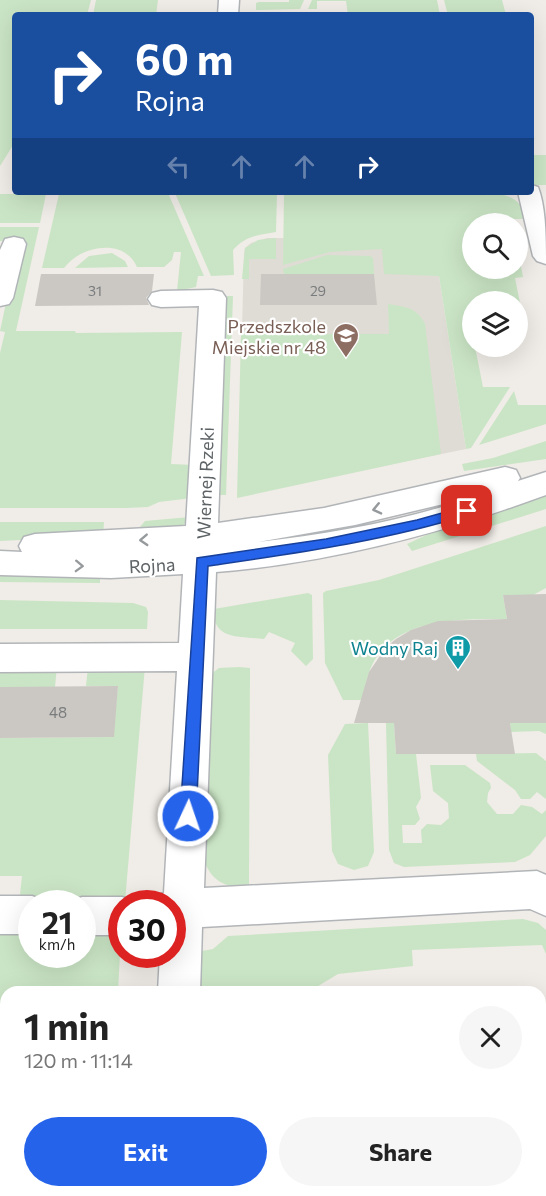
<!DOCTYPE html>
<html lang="en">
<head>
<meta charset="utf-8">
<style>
  body { margin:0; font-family:Commissioner,sans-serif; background:#f6f6f6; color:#222; height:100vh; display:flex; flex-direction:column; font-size:22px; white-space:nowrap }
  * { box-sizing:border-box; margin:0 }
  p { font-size:20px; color:#767676 }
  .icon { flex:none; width:33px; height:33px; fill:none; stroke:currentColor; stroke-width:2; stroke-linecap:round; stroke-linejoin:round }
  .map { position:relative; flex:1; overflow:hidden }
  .details { position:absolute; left:0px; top:986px; width:546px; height:212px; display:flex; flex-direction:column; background:#fff; border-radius:18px 18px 0 0; box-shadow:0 6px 24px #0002 }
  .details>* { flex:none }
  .hud { position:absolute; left:12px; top:12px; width:522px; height:183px; border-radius:6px; box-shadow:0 6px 24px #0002; background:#1a4fa0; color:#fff; overflow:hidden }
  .buttons { position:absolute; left:462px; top:213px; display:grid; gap:12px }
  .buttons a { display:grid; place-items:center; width:66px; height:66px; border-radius:50%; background:#fff; box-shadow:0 6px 24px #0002; font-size:30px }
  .speed { position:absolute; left:18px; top:890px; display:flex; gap:12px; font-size:30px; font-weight:700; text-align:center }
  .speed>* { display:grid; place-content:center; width:78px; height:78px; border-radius:50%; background:#fff; box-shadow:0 6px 24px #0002; line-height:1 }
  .speed small { font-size:15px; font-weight:400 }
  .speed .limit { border:9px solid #d22; background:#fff; color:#111 }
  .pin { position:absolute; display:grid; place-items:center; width:51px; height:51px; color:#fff; margin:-26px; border-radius:12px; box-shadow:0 3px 9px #0006 }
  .me { position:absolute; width:66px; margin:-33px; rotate:3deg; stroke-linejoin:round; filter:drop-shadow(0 0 4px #0008) }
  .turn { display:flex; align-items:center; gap:21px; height:126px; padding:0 24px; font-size:27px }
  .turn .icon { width:78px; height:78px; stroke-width:2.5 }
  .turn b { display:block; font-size:42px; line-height:51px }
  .lanes { display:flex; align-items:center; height:57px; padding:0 24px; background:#0003; justify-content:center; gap:30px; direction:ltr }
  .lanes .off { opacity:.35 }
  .round { display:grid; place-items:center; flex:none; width:63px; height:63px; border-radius:32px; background:#f6f6f6 }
  .overview { display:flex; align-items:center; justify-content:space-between; height:102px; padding:0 24px }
  h1 { font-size:36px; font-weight:700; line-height:45px }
  .action { display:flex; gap:12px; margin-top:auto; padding:12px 24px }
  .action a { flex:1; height:69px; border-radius:36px; background:#2563eb; color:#fff; font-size:24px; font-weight:700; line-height:69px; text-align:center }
  .action a+a { background:#f6f6f6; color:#222 }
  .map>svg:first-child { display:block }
</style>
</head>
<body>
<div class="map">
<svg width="546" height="1196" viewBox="0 0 546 1196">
  <rect width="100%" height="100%" fill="#f0ece7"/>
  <path fill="#dfdcd5" d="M267,238H433L466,449L270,489L238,477L244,254L245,248L251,243Z"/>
  <g fill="#cae5c5">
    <path d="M0,0H91L87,15H15V142L0,166Z"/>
    <path d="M96,0H158L156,15H93Z"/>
    <path d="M289,0H304L300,9L256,10V3L259,2H289Z"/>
    <path d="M312,0H437L440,15H348L346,1H317V9H308Z"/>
    <path d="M444,0H502L506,15H448Z"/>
    <rect x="531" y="155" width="15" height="30"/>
    <path d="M487,192C507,194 521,198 528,219H511V223L472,224V268H518V251L523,277L515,278L526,333H518V302H472V346L475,347L483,387H510L471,448L466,449L439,276L384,274L382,249L330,252L283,265L284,193Z"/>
    <path d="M168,193L204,276H198L196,287L177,291L181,252H174L172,260L164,267H137C124,237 80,246 64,268H42L59,194Z"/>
    <path d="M175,193H277L276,232C258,235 245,236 233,250L234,275L211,276Z"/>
    <path d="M0,194H46L40,223H0Z"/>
    <path d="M0,227H39L16,331H75L76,333L182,332L171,464L194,465L192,498L159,502L148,507L126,508H0V353L5,332L0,331L19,242L0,241Z"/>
    <path d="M276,238V259H249V279H242L245,248L258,240Z"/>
    <path d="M112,253L125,261L128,267L75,268L89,256Z"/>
    <path d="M327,255L370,256L373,258L374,274H284L283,269Z"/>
    <path d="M227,296H233L226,495H220Z"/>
    <path d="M388,304C405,307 417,307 425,324L441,454L237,498L241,334H389Z"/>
    <path d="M514,391L518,405H546V424L479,445Z"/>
    <path d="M546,441V459L464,471L462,464L493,458Z"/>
    <path d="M546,488V509L412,551L407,544L450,524Z"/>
    <path d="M190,517L181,528L134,534L145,521Z"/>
    <path d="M0,522H104L103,536L0,541Z"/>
    <path d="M546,526V588L533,595H503L507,619C460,619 388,617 369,673C366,681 365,691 362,700H343L325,663L323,593L326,591L379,580Z"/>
    <path d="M0,570L100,573V583L0,582Z"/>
    <path d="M308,593L312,595L313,659L306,666L291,651L295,643L269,632L264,639C241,636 212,641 214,609Z"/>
    <path d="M0,600L133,603L146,607L148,612L147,629H0Z"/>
    <path d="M0,666H57L55,687H0Z"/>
    <path d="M145,666L125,902L19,904L22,876H0V738L113,737L118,686H86L88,667Z"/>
    <path d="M239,667L250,668L249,885C227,890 211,881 204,860L211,674L219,668Z"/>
    <path d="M368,723L374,852L368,866L354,870L338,864L332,851L328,755L345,724Z"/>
    <path d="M386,723H394L396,754H416L421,798L416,807L420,819L415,825H402L403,843H422L421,830L427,824L441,825L449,818L448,803L433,791L430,765H465L490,783L491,788L488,793L487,802L497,814H513L521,805L532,807L542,814L546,810V836L530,855L515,862L404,867L394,863L389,850Z"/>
    <path d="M510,723H546V734L539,731L511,732Z"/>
    <path d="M536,753L546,761V799L537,792L530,799H521L515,790L477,761L476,754Z"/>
    <path d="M523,919L538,923L546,930V954L542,945L412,950L413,966L338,974L310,991H200L202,951L213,949L228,936Z"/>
    <path d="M0,935H31L32,954H82L83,935H121L118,991L6,992V1191H102V1196H0Z"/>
  </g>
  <g fill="#cbc7c3">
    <path d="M41,274H154L152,291L146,298L149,305L35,306Z"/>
    <path d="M261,274H374L377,305H260Z"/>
    <path d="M546,594V723H510L515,754H396L394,723H354L369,672L386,647L396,639L411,630L438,621L507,619L503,595Z"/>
    <path d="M118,686L114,737L0,738V687Z"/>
  </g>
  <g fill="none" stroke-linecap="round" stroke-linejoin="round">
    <defs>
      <g id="minor">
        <path d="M219,0H239L238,15H218Z"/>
        <path d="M531,185L538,187C546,207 546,240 546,264L537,261L533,256L518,192H531Z"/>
        <path d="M14,237L23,239L26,244L13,298L9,304L0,306V250L5,239Z"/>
        <path d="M213,290L222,292L226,298L218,523L324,508L505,467L516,470L520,478L518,481L546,472V495C440,534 329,563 216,572L204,888L537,871L546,875V916L530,909L202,927L200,992H158L160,954H172V903H155L158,895L164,893L177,671L0,672V644L179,643L183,574L111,578L0,575V551L22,552L19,546L24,537L35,534L186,526L199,306L161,307L152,305L148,299L152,293L161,291ZM477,496C407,520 331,534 258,542L355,525Z"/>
        <path d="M0,896H32L46,901L32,903V934H0Z"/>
        <path d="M82,897H122L136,902L122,903V935H82V903H67Z"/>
        <rect x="146" y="1191" width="46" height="5"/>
      </g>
    </defs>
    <use href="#minor" stroke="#b2b5b8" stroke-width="3"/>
    <use href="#minor" fill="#fff" fill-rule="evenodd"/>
  </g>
  <defs><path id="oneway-chevron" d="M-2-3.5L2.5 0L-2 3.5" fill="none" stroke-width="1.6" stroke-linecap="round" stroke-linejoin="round" transform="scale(1.5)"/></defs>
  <g stroke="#969a9c">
    <use href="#oneway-chevron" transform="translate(377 509) rotate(167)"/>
    <use href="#oneway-chevron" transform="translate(144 540) rotate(177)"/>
    <use href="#oneway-chevron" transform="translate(79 566) rotate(2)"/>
  </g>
  <path fill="#2563eb" stroke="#184099" stroke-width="1.5" d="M467,506L473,511L471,514C385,541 297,553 208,566L196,816L194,821L188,823L183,821L180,816L197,558L326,539L417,520Z"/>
  <defs>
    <symbol id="school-pin" viewBox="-11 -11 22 30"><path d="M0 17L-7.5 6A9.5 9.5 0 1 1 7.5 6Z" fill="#8d6e63" stroke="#fff"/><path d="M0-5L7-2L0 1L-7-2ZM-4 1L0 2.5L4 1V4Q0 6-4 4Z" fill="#fff"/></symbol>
    <symbol id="building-pin" viewBox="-11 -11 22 30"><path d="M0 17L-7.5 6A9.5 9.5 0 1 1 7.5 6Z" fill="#0f9aa8" stroke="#fff"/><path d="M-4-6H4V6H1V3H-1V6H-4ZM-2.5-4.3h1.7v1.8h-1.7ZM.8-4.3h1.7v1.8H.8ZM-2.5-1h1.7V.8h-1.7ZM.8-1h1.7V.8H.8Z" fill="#fff"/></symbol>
  </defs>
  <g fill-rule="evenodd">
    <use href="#school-pin" x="331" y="321" width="30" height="40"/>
    <use href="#building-pin" x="443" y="633" width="30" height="40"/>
  </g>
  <g text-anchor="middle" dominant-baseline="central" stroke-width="4.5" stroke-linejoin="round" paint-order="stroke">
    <g font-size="14" fill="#797c7d">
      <text x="95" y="290">31</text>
      <text x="318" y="290">29</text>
    </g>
    <g font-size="15" fill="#797c7d">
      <text x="58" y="712">48</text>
    </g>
    <g font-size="18" fill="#785e54" stroke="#fff" text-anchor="end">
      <text x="326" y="326">Przedszkole<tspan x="326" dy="21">Miejskie nr 48</tspan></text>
    </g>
    <g font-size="18" fill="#5e6366" stroke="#fff">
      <text transform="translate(205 483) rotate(-88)">Wiernej Rzeki</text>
      <text transform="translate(152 565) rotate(-3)">Rojna</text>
    </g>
    <g font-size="18" fill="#0d838f" stroke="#fff" text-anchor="end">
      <text x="438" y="648">Wodny Raj</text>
    </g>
  </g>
</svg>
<div class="buttons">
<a><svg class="icon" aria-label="search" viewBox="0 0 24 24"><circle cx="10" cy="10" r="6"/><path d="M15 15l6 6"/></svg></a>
<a><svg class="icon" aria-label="layers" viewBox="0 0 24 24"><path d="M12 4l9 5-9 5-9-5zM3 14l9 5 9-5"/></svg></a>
</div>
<div class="speed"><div>21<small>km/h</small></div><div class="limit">30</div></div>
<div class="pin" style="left:467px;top:511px;background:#d93025"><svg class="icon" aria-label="arrive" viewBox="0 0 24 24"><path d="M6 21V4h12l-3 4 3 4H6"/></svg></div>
<svg class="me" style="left:188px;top:816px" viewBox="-20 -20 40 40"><circle r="17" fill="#2563eb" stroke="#fff" stroke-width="3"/><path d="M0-11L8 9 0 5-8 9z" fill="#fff"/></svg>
<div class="hud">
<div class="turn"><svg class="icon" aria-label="right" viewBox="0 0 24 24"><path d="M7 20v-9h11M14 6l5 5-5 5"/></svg><div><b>60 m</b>Rojna</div></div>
<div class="lanes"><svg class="icon off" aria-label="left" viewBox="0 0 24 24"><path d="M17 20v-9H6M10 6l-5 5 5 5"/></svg><svg class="icon off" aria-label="ahead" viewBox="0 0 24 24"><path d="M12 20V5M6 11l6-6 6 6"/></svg><svg class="icon off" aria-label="ahead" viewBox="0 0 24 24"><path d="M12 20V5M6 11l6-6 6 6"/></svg><svg class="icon" aria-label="right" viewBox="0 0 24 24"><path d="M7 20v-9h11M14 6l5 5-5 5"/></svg></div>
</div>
<section class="details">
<div class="overview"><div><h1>1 min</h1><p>120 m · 11:14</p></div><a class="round"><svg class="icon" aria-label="close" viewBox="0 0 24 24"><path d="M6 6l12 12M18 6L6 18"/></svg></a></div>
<div class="action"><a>Exit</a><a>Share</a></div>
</section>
</div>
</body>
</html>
